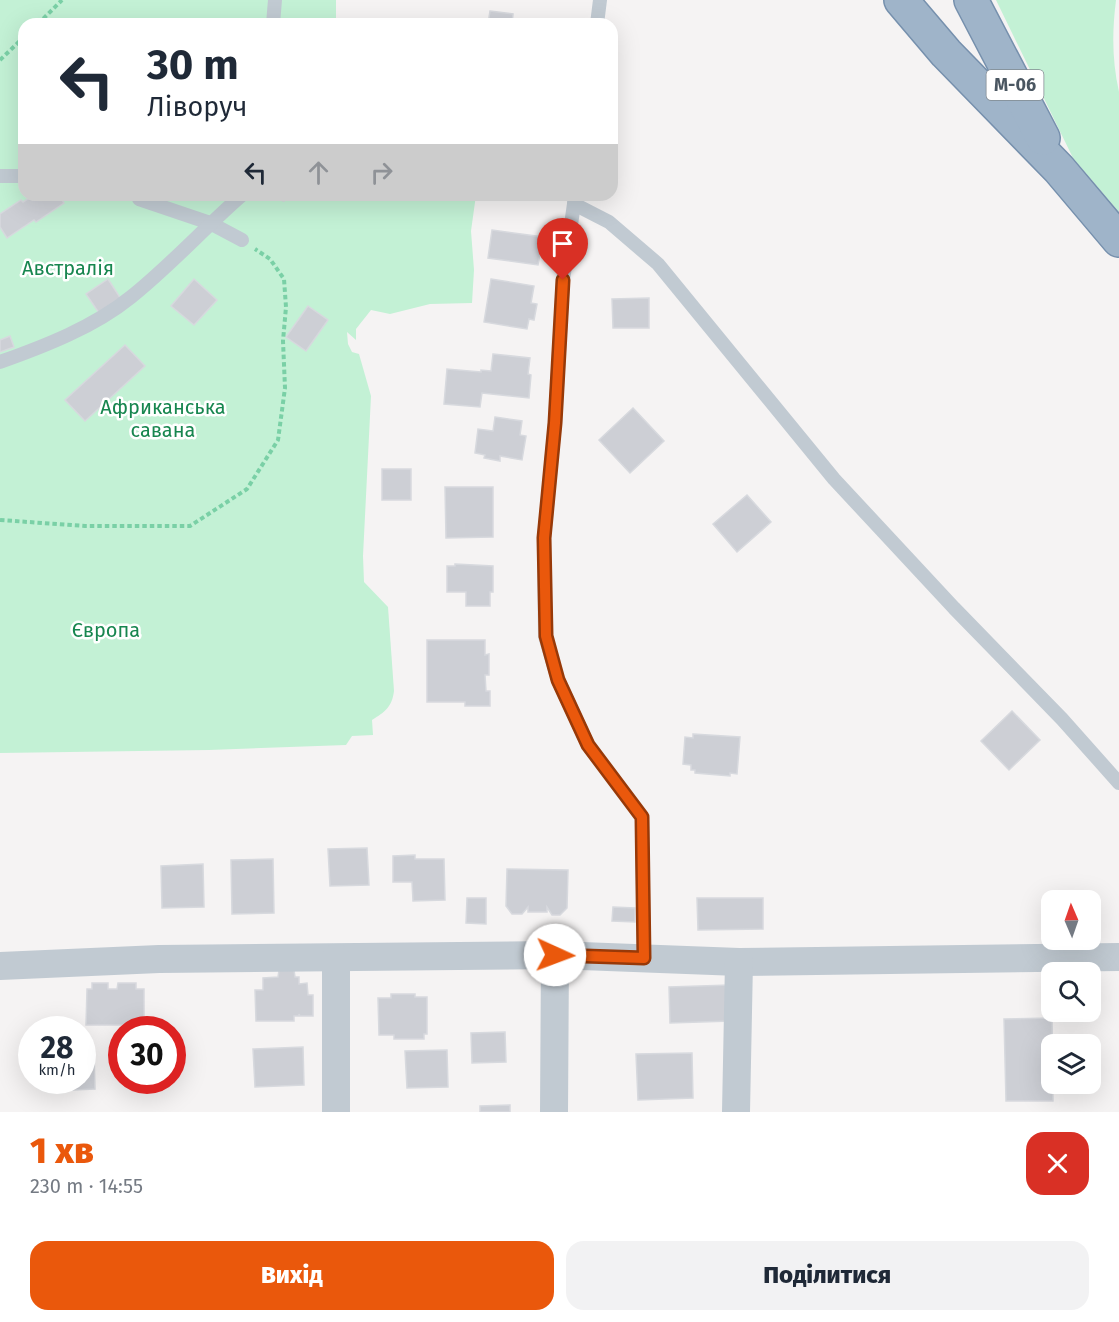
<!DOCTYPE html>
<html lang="uk">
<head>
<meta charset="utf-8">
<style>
  body { margin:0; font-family:"Fira Sans",sans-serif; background:#f2f2f3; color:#1f2937; height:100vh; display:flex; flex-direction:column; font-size:22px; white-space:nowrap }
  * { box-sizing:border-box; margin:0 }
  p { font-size:20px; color:#747a83 }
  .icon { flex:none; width:33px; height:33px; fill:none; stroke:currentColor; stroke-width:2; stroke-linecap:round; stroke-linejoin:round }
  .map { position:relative; height:1112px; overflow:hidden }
  .side { display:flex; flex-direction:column; background:#fff; flex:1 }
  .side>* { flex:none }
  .hud { position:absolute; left:18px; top:18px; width:600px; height:183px; border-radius:18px; box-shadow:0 6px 24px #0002; background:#fff; color:#1f2937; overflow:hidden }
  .needle { width:39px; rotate:358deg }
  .buttons { position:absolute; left:1041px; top:890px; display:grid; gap:12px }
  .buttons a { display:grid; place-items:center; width:60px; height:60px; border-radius:12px; background:#fff; box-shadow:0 6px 24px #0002; font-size:30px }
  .speed { position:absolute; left:18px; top:1016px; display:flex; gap:12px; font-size:30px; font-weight:700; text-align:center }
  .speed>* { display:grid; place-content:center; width:78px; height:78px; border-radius:50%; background:#fff; box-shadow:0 6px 24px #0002; line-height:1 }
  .speed small { font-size:15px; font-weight:400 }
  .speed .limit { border:9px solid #d22; background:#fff; color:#111 }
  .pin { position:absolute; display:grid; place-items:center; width:51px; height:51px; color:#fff; margin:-62px -26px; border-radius:50% 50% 50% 0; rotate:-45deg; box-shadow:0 0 6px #0007 }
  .pin .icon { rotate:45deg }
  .me { position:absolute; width:66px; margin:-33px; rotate:92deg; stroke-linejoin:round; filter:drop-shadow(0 0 4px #0008) }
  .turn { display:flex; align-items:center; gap:21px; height:126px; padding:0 30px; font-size:27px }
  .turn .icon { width:78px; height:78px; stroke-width:2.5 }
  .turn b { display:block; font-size:42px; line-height:51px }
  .lanes { display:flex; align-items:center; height:57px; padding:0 30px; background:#0003; justify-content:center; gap:30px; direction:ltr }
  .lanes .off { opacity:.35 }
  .round { display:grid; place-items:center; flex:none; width:63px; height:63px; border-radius:18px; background:#f2f2f3 }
  .summary { display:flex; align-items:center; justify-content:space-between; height:102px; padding:0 30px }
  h1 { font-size:36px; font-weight:800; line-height:45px; color:#ea580c }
  .action { display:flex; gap:12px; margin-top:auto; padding:12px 30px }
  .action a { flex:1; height:69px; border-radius:18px; background:#ea580c; color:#fff; font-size:24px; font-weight:800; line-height:69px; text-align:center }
  .action a+a { background:#f2f2f3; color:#1f2937 }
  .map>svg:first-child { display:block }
</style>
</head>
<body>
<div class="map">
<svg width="1119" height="1112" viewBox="0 0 1119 1112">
  <rect width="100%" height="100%" fill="#f5f3f3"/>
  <g fill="#c3f1d5">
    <path d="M0,0H336V24H24V195H476L471,231L474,270L472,303L430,304L390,314L371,310L356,329V340L347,332L348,344L352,352L359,354L371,396L363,556L364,582L388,607L394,691C392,707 385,712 372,720L373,735L352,736L346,745L209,750L0,753Z"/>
    <path d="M996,0H1116C1112,32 1112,61 1119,92V212L1073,158Z"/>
  </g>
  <g fill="#cdcfd5" stroke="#d7d9de" stroke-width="1.5">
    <path d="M490,11L513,14L512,24H488Z"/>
    <path d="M34,195H59L64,203L36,222L34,220L7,238L0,227V214L21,200L23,202Z"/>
    <path d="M263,195H286L284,201Z"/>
    <path d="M492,230L543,237L538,265L488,258Z"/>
    <path d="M108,279L121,299L99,313L86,294Z"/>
    <path d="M194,279L217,300L194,325L171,306Z"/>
    <path d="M491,279L534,286L531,303L537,304L534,320L529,319L527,329L484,322Z"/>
    <path d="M649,298V328H613L612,299Z"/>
    <path d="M308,306L328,320L306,351L286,337Z"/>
    <path d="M10,336L14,347L0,352V340Z"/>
    <path d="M125,345L145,366L85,421L65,400Z"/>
    <path d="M493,354L530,358L528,374L531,375L529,398L482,393L480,407L444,404L447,369L481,372V370L491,371Z"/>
    <path d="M633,408L664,441L630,473L599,440Z"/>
    <path d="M495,417L522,421L520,435L526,436L522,460L500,456V461L484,458L485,455L475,453L478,429L493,431Z"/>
    <rect x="382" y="469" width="29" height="31"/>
    <path d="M445,487H493V537L446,538Z"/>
    <path d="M747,495L771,522L737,552L713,524Z"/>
    <path d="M455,564L493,566V592H490V606H466V592H447V566H455Z"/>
    <path d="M427,640H485V655L489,654V675H485L486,691H490V706H465V702H427Z"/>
    <path d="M1012,711L1040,740L1009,770L981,741Z"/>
    <path d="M693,734L740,737L737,774L730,773V776L695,773V770H691V765L683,764L685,737L693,738Z"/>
    <path d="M367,848L369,885L330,886L328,849Z"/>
    <path d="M415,855V859H444L445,900L413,901L412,882H393V856Z"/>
    <path d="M273,859L274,913L232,914L231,860Z"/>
    <path d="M203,864L204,907L162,908L161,866Z"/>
    <path d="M507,869L568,870L567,908L560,915H552L547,907V912H528V907L522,914H512L506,906Z"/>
    <path d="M467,898H486V924L466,923Z"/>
    <path d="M697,898H763V929L698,930Z"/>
    <path d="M613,907L635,908V922L612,921Z"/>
    <path d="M279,970H294L295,977H299V984L307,983L308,995H313V1016H300L299,1014V1016H294V1021H256L255,990H263V978L278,977Z"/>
    <path d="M92,983H108V989H117L118,983H136V989H144V1025H86L87,989H92Z"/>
    <path d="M730,985L731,1021L670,1023L669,987Z"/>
    <path d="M391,994H415V997H427V1034H424V1039H394V1035H379L378,998H391Z"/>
    <path d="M1052,1018L1053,1101H1006L1004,1019Z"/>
    <path d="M505,1032L506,1062L472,1063L471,1033Z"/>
    <path d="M303,1047L304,1085L255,1087L253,1049Z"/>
    <path d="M447,1050L448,1087L407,1088L405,1051Z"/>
    <path d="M94,1051L95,1089L50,1091L49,1080H82V1052Z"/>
    <path d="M692,1053L693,1098L638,1100L636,1054Z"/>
    <path d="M510,1105V1112H480V1106Z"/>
  </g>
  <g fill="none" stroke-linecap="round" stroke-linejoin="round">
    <defs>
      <g id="trunk">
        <path d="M901,0L946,53L1059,169L1119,240"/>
        <path d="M971,0L1043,138"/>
      </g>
    </defs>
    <use href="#trunk" stroke="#7690ad" stroke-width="36"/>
    <g stroke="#7ad0a6" stroke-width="4" stroke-dasharray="4.5 3" stroke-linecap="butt">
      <path d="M38,24L62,0"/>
      <path d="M0,60L24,37"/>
      <path d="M0,520L85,526H190L247,489L278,440L285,388L283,341L286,307L284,279L270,259L255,249"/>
    </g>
    <g stroke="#c1cad2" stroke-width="14">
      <path d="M273,24L275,0"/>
      <path d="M597,24L600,0"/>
      <path d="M0,176H24"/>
      <path d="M575,197L563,280L555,423L544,538L545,636L558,680L588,745L642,817L644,958"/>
      <path d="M139,199L210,223L242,240"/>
      <path d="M574,204L609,222L658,264L834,479L954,608L1062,719L1119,783"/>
      <path d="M0,362C45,346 94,327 131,297C170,266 204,228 242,195"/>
    </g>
    <g stroke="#c1cad2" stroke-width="28">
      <path d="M0,966L159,959L555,955L739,962L1119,957"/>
      <path d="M336,1112V958"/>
      <path d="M554,1112L555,955"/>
      <path d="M736,1112L739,962"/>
    </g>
    <use href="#trunk" stroke="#9fb4c9" stroke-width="33"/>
  </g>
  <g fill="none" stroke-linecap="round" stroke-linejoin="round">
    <defs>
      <path id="route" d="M555,955L644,958L642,817L588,745L558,680L546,636L544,538L555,423L563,280"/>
    </defs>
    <use href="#route" stroke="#983908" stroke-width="15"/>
    <use href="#route" stroke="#ea580c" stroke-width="10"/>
  </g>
  <g text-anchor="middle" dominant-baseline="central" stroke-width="5" stroke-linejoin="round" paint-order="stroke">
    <rect fill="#fff" stroke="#808990" stroke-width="1.5" x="986.5" y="70" width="57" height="30" rx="4.5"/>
    <g font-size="18" font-weight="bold" fill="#4a5661">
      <text x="1015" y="85">М-06</text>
    </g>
    <g font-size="20" fill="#17864f" stroke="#fff">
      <text x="68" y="268">Австралія</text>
      <text x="163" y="407">Африканська<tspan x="163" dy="23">савана</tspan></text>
      <text x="106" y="630">Європа</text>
    </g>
  </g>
</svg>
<div class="buttons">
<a><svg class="needle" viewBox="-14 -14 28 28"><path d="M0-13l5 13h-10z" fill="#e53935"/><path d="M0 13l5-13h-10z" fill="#747a83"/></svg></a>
<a><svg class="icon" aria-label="search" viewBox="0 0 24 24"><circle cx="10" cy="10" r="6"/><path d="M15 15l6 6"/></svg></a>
<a><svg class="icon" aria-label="layers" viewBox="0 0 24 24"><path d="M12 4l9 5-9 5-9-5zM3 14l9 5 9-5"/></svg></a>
</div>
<div class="speed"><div>28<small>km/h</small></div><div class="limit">30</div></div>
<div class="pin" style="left:563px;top:280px;background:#d93025"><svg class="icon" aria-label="arrive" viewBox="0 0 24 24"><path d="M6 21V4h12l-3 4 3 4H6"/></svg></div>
<svg class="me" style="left:555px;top:955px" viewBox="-20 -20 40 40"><circle r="19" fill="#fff"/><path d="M0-13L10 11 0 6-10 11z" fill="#ea580c"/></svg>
<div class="hud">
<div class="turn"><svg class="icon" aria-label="left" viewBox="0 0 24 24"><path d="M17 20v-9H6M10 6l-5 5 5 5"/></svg><div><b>30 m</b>Ліворуч</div></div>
<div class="lanes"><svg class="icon" aria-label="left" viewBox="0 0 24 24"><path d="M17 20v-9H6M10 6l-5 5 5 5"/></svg><svg class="icon off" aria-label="ahead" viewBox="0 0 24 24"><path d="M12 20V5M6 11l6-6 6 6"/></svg><svg class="icon off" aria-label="right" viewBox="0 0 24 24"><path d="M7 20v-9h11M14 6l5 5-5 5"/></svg></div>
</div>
</div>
<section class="side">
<div class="summary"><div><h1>1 хв</h1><p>230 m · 14:55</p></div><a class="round" style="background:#d93025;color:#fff"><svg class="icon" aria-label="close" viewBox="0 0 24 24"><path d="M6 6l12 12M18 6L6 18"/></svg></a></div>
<div class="action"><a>Вихід</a><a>Поділитися</a></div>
</section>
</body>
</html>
